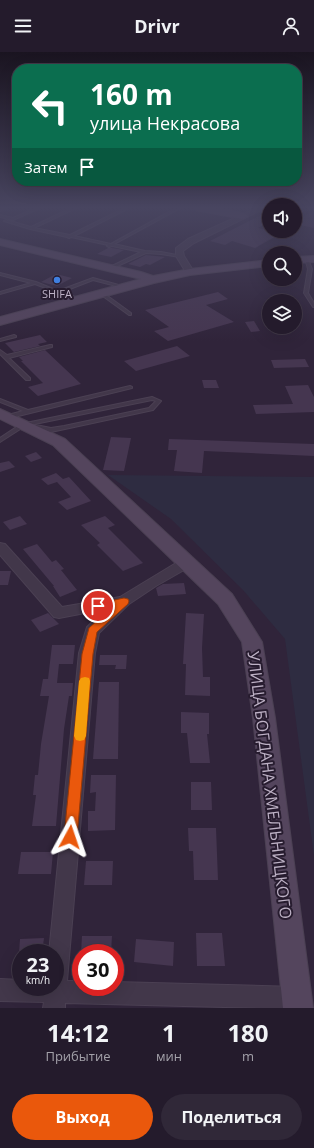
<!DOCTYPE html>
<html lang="ru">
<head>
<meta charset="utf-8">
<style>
  body { margin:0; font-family:"Open Sans",sans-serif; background:#302838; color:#f1f3f6; height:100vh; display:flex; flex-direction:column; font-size:15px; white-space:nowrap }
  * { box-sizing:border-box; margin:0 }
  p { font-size:13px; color:#a3a1a9 }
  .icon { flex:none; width:22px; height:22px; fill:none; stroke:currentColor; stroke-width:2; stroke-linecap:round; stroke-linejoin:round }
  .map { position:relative; height:956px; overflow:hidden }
  .drawer { display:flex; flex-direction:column; background:#241b2c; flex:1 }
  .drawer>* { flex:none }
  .guide { position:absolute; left:12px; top:12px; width:290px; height:122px; border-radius:16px; box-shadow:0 4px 16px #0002,0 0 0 1px #413948; background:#0b6e4f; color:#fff; overflow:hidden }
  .tools { position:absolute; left:262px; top:146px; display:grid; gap:8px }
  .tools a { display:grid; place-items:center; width:40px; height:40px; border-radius:50%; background:#241b2c; box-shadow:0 4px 16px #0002,0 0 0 1px #413948; font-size:20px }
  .speed { position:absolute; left:12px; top:892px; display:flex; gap:8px; font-size:20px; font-weight:700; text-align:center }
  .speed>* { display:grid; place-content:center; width:52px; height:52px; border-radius:50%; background:#241b2c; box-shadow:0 4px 16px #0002,0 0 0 1px #413948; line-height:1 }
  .speed small { font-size:10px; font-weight:400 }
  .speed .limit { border:6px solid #d22; background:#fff; color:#111 }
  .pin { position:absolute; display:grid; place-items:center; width:34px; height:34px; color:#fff; margin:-17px; border:2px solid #fff; border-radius:50%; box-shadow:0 1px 4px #0007 }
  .me { position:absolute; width:44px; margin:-22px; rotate:5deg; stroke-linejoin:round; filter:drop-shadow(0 0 3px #0008) }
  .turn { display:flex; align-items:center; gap:14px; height:84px; padding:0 12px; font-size:18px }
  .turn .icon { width:52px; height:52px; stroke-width:2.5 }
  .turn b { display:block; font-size:28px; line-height:34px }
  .then { display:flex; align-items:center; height:38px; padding:0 12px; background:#0003; gap:8px; font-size:15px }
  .eta { display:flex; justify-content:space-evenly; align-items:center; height:68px; text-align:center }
  .eta b { font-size:24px; font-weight:700; line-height:28px }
  .button { display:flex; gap:8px; margin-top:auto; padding:8px 12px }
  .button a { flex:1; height:46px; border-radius:24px; background:#ea580c; color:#fff; font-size:16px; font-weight:700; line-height:46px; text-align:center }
  .button a+a { background:#302838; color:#f1f3f6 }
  header { display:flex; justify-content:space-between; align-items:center; height:52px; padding:0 12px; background:#241b2c; font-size:18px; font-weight:700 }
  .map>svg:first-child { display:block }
</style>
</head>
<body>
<header><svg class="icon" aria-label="menu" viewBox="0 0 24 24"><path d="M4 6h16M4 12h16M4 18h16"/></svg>Drivr<svg class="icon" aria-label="person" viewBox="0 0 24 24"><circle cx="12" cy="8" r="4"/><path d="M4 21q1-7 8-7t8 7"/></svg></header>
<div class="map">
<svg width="314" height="956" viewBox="0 0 314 956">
  <rect width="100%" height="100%" fill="#30243a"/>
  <path fill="#2e2c41" d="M108,423L314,425V804L285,587L243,538L171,467Z"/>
  <g fill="#453650">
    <path d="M314,158V176L295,172V170Z"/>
    <path d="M261,163L269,165V170L258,176L282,181L255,196L232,189L225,193L210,189Z"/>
    <path d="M108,196H112L124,198L111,205L97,202Z"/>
    <path d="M146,203L165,205L150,213L146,212L140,215L128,212Z"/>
    <path d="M56,222L72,226L57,234L41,230Z"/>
    <path d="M218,240L228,247L206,253L234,270L168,289L154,279L169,275L145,258Z"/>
    <path d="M254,269L260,279L251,280L245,270Z"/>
    <path d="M40,283L47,290L38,292L40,294L14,300L5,291Z"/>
    <path d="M177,294L190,304L136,319L124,309Z"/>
    <path d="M45,298L81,332L38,344L28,335L43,331L21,309H23L19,305Z"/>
    <path d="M305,307L309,315L274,316L271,308Z"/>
    <path d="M202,328H216L219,336H204Z"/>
    <path d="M308,333L314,345V360L256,362L253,353L293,352L285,334Z"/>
    <path d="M111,385L131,386L124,419L103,418Z"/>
    <path d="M169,387L314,392V404L204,399L202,421L174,419L177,398H168Z"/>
    <path d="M36,400L42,406L31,410L25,404Z"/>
    <path d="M9,409L15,415L0,420V411Z"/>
    <path d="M56,421L63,427L69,425L91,449L67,458L58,450L71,445L57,430L48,433L41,427Z"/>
    <path d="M20,464L27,472L10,478L3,470Z"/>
    <path d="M105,464L115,473L108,476L143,511L123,519L97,493L100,491L81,473Z"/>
    <path d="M37,492L52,510L56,508L64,517L61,518L77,538L60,545L53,534H54L23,497Z"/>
    <path d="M0,519H11L8,533H0Z"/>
    <path d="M184,531L186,542L158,544L156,536L163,532Z"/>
    <path d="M48,561L59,572L40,580L31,568Z"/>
    <path d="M186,561L204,562L202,596L203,625H210V644L185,643L186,612H183Z"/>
    <path d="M52,593H75L73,612H59L57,631H73L72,644H69L64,677L56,774H32L36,743H33L35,723H38L41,692L49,644H40L43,627H48Z"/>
    <path d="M100,603H127L126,617H115L116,613H99Z"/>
    <path d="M99,630H119L118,707H93Z"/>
    <path d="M181,660L209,661V682H207L210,711H190L187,681H181Z"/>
    <path d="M91,723H116L115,778L88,779V759H95L96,740L90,741Z"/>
    <path d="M191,730H211L212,758H191Z"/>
    <path d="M188,776H216L218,828H194L193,799H189Z"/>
    <path d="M21,800H53L51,822H18Z"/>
    <path d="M86,809H113L112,833H84Z"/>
    <path d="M196,881H222L225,914H197Z"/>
    <path d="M82,884H112L111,901H81Z"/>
    <path d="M44,886L42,901H19L20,887Z"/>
    <path d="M136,887L174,890L173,914L134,910Z"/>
  </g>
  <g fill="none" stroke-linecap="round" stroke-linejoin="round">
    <defs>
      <g id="lane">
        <path d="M5,155H10L0,159V157Z"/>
        <path d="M38,155H42L13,168L0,165V163L13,166Z"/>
        <path d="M74,155H78L34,176L70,183L127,155H131L74,184L111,192L178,155H182L114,192L145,199L161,200L182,204L180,205L161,202L146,201L111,217H110V215L141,200L112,194L109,195L107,194L108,193L71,185L69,186L67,185L30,177L4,169L6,168L31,175Z"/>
        <path d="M305,206L308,207L312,217L308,241L314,251V255H313L304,241L308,217Z"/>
        <path d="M0,221L36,230L58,239L93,226L126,235L124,236L93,228L62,240L78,246L79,247L77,248L35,232L0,242V240L31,231L0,223Z"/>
        <path d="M100,240H102L131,261V263H129L100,242Z"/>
        <path d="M14,283L16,284V285L0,289V287Z"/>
        <path d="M50,293H52V295L9,306L30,326V328H26L0,302V298L7,303Z"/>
        <path d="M130,334L132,335V336L6,367L3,365L4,364L23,359L0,350V347L28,358Z"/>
        <path d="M152,345L161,349L153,358L51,380L34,376L33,375L36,373L51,376L64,374L149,356L156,349L152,348L25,374L0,390V386L21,372Z"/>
      </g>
      <g id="street">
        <path d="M259,155H267L194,191L183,199L184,204L194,220L190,222H187L176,204V196L188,187Z"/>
        <path d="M0,491L5,492L62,555L120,545L181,508L186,507L191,508L193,511L191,514L156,534L129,552L99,581L95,601L67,929H81V935H115V930L297,935L305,938L308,946L305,954L299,956H263L65,951V956H43L44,950L0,949V927L21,928V935H55V901H49L79,601L87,575L106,557L59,566L54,565L0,503Z"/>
      </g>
      <g id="secondary">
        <path d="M190,155C201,155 241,157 248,164L243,167L195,158Z"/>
        <path d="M0,187L141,220L153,224L190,217L269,208V214L190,223L154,231L0,273V265L141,227L0,193Z"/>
        <path d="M314,204V210L295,211V205Z"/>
        <path d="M0,357L65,387L232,542L262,590L275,666L313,956H283L253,666L242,590L218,552L53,393L0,367Z"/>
      </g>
    </defs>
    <use href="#lane" stroke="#4b4053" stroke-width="2"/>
    <use href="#street" stroke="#4b4053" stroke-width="2"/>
    <use href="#secondary" stroke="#4b4053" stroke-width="2"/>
    <use href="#lane" fill="#42374a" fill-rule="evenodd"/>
    <use href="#street" fill="#42374a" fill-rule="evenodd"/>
    <use href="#secondary" fill="#54455d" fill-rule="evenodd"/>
  </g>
  <linearGradient id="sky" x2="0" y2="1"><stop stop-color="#1a1420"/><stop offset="0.54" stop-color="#484560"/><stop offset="1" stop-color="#484560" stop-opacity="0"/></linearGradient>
  <rect width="314" height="289" fill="url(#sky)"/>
  <path fill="#ea580c" stroke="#983908" d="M124,546L128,547L129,549L128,552L97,580L93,602L77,785L75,790L70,791L66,790L64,785L82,602L89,576L112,555L98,558L95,557L93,554L95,552Z"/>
  <path fill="#f59e0b" d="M85,625L89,626L90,629L86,684L84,688L80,689L76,688L74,684L79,629L81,626Z"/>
  <circle fill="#3f7fe0" stroke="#271c2f" stroke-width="1.5" cx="57" cy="228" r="4"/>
  <g text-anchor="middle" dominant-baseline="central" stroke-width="4" stroke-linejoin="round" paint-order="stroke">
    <g font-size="11" fill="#beb2c6" stroke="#271c2f">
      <text x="57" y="241">SHIFA</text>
    </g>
    <g font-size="16" fill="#beb2c6" stroke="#271c2f">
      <text transform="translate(270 733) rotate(83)">УЛИЦА БОГДАНА ХМЕЛЬНИЦКОГО</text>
    </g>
  </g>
</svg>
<div class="tools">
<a><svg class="icon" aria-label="sound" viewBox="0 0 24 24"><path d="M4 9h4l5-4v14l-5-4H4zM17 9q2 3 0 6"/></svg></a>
<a><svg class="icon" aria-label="search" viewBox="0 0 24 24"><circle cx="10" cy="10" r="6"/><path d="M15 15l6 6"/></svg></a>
<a><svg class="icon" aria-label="layers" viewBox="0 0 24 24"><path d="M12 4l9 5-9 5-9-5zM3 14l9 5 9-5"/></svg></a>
</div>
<div class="speed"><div>23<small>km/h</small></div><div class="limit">30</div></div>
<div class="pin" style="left:98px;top:554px;background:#d93025"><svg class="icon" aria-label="arrive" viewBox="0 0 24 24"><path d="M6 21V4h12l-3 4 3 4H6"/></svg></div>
<svg class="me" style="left:70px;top:785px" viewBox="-20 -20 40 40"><path d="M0-17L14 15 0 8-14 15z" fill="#ea580c" stroke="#fff" stroke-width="4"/></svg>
<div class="guide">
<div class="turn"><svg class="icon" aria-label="left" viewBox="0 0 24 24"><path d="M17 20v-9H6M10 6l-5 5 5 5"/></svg><div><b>160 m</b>улица Некрасова</div></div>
<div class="then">Затем<svg class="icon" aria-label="arrive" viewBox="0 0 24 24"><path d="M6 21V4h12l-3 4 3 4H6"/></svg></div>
</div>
</div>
<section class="drawer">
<div class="eta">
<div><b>14:12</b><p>Прибытие</p></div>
<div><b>1</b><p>мин</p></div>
<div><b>180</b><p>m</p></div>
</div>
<div class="button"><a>Выход</a><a>Поделиться</a></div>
</section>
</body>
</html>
